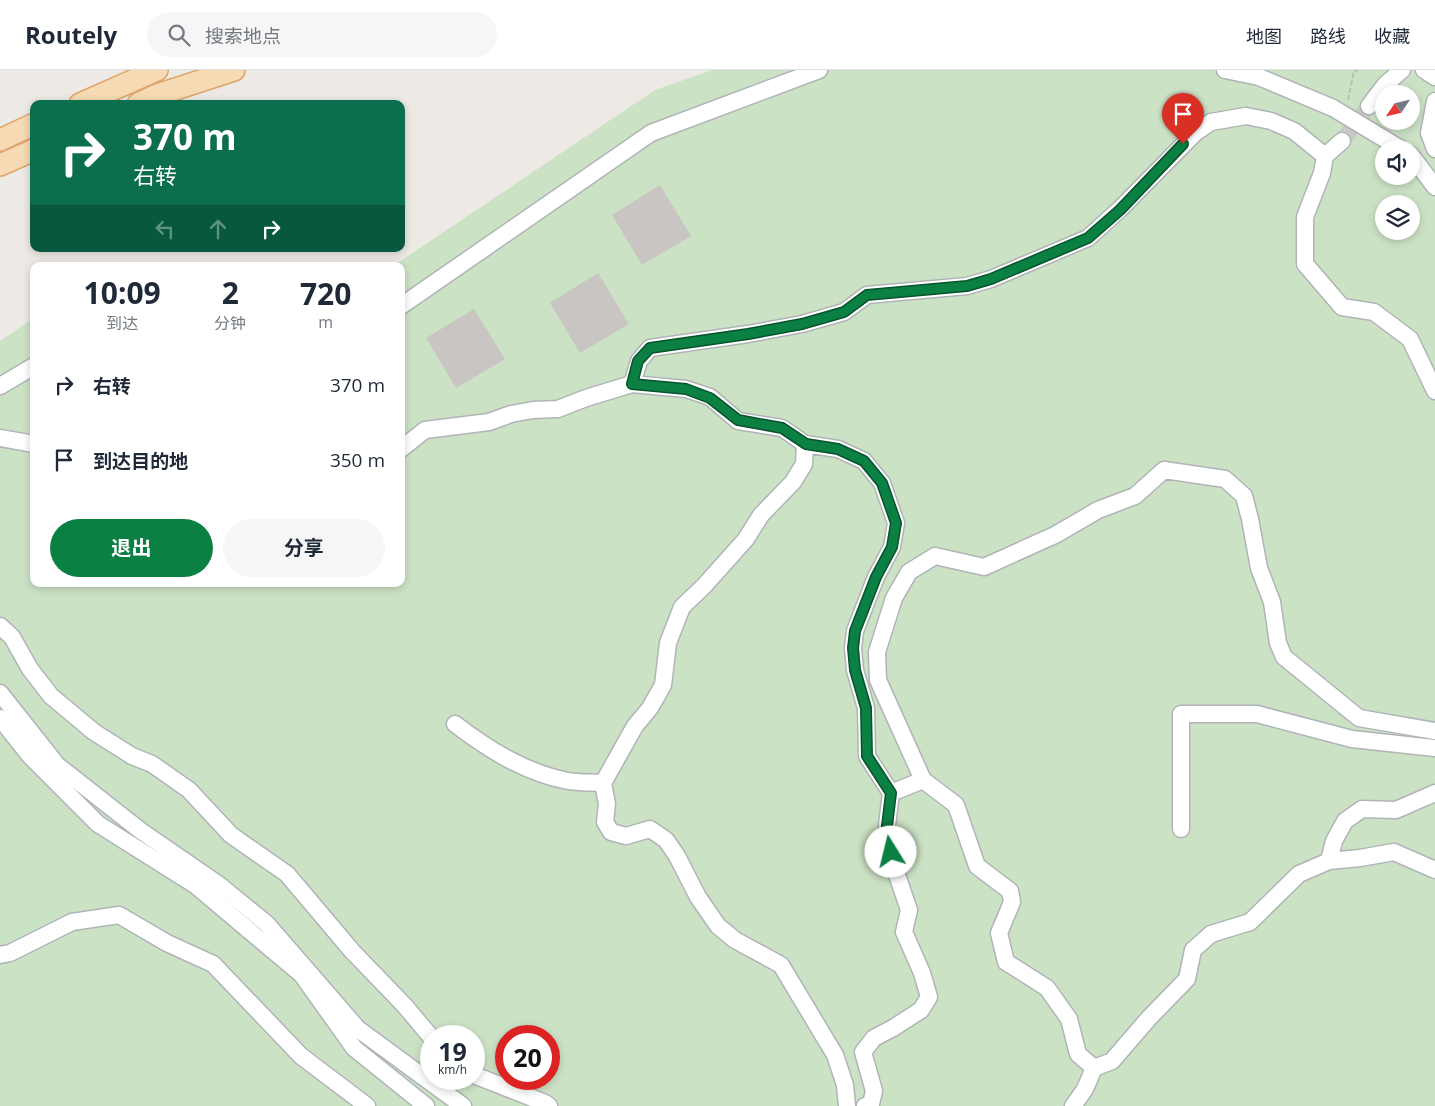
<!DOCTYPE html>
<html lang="zh">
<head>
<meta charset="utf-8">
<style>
  body { margin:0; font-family:"Open Sans","Noto Sans SC",sans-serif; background:#f6f6f7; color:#1f2937; height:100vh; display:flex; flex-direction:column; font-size:19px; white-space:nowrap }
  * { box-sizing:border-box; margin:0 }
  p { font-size:16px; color:#747a83 }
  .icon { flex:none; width:28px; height:28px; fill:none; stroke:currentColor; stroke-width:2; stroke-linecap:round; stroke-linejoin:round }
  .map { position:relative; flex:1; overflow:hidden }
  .side { position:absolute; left:30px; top:192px; width:375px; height:325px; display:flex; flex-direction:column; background:#fff; border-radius:10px; box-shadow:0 2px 8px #0003 }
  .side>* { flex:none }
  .top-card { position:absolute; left:30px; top:30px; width:375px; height:152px; border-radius:10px; box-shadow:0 2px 8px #0003; background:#0b6e4f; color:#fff; overflow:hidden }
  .needle { width:32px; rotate:235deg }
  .buttons { position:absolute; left:1375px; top:15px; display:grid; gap:10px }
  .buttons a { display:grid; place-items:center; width:45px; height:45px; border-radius:50%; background:#fff; box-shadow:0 2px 8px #0003; font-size:25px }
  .speed { position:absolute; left:420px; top:955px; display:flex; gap:10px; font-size:25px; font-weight:700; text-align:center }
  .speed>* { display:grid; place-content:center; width:65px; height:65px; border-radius:50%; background:#fff; box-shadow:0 2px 8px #0003; line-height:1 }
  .speed small { font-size:12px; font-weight:400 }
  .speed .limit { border:8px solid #d22; background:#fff; color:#111 }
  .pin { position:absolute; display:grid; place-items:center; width:42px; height:42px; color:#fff; margin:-51px -21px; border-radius:50% 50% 50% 0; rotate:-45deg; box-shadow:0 0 5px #0007 }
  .pin .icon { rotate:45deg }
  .me { position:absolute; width:55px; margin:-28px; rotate:351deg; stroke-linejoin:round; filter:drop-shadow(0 0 4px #0008) }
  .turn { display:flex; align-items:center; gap:18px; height:105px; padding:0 20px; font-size:22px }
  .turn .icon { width:65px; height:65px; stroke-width:2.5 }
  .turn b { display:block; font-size:35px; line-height:42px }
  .lanes { display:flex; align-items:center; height:48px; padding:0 20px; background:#0003; justify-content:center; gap:25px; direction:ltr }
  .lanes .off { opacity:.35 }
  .eta { display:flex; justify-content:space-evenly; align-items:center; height:85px; text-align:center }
  .eta b { font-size:30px; font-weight:700; line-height:35px }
  .button { display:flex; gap:10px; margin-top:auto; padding:10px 20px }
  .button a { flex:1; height:58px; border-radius:30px; background:#0b8043; color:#fff; font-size:20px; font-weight:700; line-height:58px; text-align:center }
  .button a+a { background:#f6f6f7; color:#1f2937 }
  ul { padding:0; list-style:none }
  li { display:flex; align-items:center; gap:15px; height:75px; padding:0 20px }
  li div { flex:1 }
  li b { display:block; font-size:19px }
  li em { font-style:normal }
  header { display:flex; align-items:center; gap:30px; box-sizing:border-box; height:70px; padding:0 25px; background:#fff; border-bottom:1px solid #e0e1e3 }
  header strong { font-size:24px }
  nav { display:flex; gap:28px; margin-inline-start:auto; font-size:18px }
  .search { width:350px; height:45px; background:#f6f6f7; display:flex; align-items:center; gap:12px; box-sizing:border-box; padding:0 18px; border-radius:28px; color:#747a83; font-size:19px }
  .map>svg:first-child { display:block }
</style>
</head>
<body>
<header>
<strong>Routely</strong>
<div class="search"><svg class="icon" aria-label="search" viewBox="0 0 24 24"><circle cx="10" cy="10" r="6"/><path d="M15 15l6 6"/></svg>搜索地点</div>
<nav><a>地图</a><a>路线</a><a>收藏</a></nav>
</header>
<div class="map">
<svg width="1435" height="1036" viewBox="0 0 1435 1036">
  <rect width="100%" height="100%" fill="#edeae5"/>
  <path fill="#cce2c5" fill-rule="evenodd" d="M712,0H1435V1036H0V271L34,248V514H401V196H393L655,20ZM1384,24H1411V51H1384ZM1384,79H1411V106H1384ZM1384,134H1411V161H1384ZM431,966H474V1009H431ZM506,966H549V1009H506Z"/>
  <g fill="#c9c5c2">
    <path d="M660,115L691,166L642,195L612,145Z"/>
    <path d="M598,203L629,254L580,283L550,233Z"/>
    <path d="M474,239L505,289L456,318L426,268Z"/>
  </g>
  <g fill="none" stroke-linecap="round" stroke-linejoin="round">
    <path stroke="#c9c8c5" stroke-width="16" stroke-dasharray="16 8" stroke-linecap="butt" d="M1342,71L1369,36"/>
    <defs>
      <g id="minor">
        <path d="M1225,0L1259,7L1333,38L1401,79"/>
        <path d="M1424,0L1435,7"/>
        <path d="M1435,31L1429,63L1435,79"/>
        <path d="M1369,36L1385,15L1402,0"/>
        <path d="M1342,71L1325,86L1322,103L1305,147V194L1342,237L1374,242L1410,269L1435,321"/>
        <path d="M1411,85L1435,117"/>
        <path d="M401,236L651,63L819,0"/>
        <path d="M632,314L686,319L710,327L738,351L782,358L805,374"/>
        <path d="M0,316L34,296"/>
        <path d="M0,368L34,374"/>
        <path d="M401,379L425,360L489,352L511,344L533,340L558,339L586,328L632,314L639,291L650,278L748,264L802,254L844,242L867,225L967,216L991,209L1088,168L1120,139L1195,63L1211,52L1246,46L1271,51L1294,61L1325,86"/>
        <path d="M0,556L12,567L30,599L51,626L94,662L132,686L152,694L189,720L231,765L287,804L352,881L405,936L431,967"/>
        <path d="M0,623L57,695L141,761L218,814L267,854L358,959L463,1036"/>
        <path d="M0,648L30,686L98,754L195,815L302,905L354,978L426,1036"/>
        <path d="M455,654C489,680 526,703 568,711C579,713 592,712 603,713"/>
        <path d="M1435,661L1359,648L1284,587L1278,573L1272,532L1259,498L1250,449L1244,426L1225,409L1164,400L1135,426L1098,440L1055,465L984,497L935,486L909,502L894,528L877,582L878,610L923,710L956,735L977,796L1010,821L1012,832L999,863L1006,892L1047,918L1069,949L1078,984L1094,998L1112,991L1149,948L1187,909L1193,880L1211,864L1250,852L1299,804L1329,791L1360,788L1394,782L1435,800"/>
        <path d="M891,723L923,710"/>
        <path d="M1181,759V644H1257L1352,669L1435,678"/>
        <path d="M1329,791L1334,771L1345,751L1362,739L1396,740L1435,723"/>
        <path d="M0,885L10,883L72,852L119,845L167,873L213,894L301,986L367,1036"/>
        <path d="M474,1005L545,1033L549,1036"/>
        <path d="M847,1036L845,1015L835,985L781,895L735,870L718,856L698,827L677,786L666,770L650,759L626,766L611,762L605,752L607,734L603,713L635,656L650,638L663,615L668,573L682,537L704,516L746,469L761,445L793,412L804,394L805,374L838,379L864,391L882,413L896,453L892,477L876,507L855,561L853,578L855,600L866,638L867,686L891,723L887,755L894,796L909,840L904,862L922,903L929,927L921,940L893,958L874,968L863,982L874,1021L871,1034L865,1036"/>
        <path d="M1073,1036L1085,1019L1094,998"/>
      </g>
      <g id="major">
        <path d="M80,34L157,0"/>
        <path d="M138,34L157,25L234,0"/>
        <path d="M0,70L34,54"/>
        <path d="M0,95L34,80"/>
      </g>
    </defs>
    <use href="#minor" stroke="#b0b4b6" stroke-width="19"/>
    <use href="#major" stroke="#dfa46c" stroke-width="24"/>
    <path stroke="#a4c9a5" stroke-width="2" stroke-dasharray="5 2.5" stroke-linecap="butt" d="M1348,30L1354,1L1358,0"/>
    <use href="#minor" stroke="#fff" stroke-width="16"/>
    <use href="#major" stroke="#f5dab3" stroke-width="21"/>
  </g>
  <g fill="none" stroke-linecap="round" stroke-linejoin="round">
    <defs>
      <path id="route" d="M891,782L887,756L891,723L867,686L866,638L855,600L853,578L855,561L876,507L892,477L896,453L882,413L864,391L838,379L806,374L782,358L738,350L710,328L686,319L632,314L638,291L650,278L748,264L802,254L844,242L867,225L967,216L991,209L1088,168L1120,140L1183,74"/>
    </defs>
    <use href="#route" stroke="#07532c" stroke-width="12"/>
    <use href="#route" stroke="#0b8043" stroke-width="9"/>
  </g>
</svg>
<div class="buttons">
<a><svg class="needle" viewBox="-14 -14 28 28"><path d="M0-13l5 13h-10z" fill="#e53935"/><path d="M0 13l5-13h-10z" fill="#747a83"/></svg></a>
<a><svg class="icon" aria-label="sound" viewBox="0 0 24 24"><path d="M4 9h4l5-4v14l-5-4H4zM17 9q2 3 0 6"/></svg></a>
<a><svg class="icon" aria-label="layers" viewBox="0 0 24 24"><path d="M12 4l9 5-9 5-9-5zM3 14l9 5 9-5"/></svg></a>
</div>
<div class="speed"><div>19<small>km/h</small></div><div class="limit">20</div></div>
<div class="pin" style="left:1183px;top:74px;background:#d93025"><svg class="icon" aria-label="arrive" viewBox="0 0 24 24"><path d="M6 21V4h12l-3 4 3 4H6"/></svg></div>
<svg class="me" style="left:891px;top:782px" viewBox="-20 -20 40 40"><circle r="19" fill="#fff"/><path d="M0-13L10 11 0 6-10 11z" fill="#0b8043"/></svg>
<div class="top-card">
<div class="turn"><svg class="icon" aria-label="right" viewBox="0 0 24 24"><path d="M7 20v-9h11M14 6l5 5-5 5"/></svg><div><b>370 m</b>右转</div></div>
<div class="lanes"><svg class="icon off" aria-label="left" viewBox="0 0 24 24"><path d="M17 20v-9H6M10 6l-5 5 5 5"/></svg><svg class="icon off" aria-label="ahead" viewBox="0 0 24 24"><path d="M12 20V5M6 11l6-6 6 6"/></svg><svg class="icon" aria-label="right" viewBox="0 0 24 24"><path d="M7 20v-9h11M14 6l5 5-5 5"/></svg></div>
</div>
<section class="side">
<div class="eta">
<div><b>10:09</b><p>到达</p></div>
<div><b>2</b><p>分钟</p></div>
<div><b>720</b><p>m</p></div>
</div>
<ul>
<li><svg class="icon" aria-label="right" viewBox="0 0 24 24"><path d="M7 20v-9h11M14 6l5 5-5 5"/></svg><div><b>右转</b></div><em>370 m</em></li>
<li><svg class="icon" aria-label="arrive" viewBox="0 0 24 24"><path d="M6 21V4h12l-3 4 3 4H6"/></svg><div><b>到达目的地</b></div><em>350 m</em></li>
</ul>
<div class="button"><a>退出</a><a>分享</a></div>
</section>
</div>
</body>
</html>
